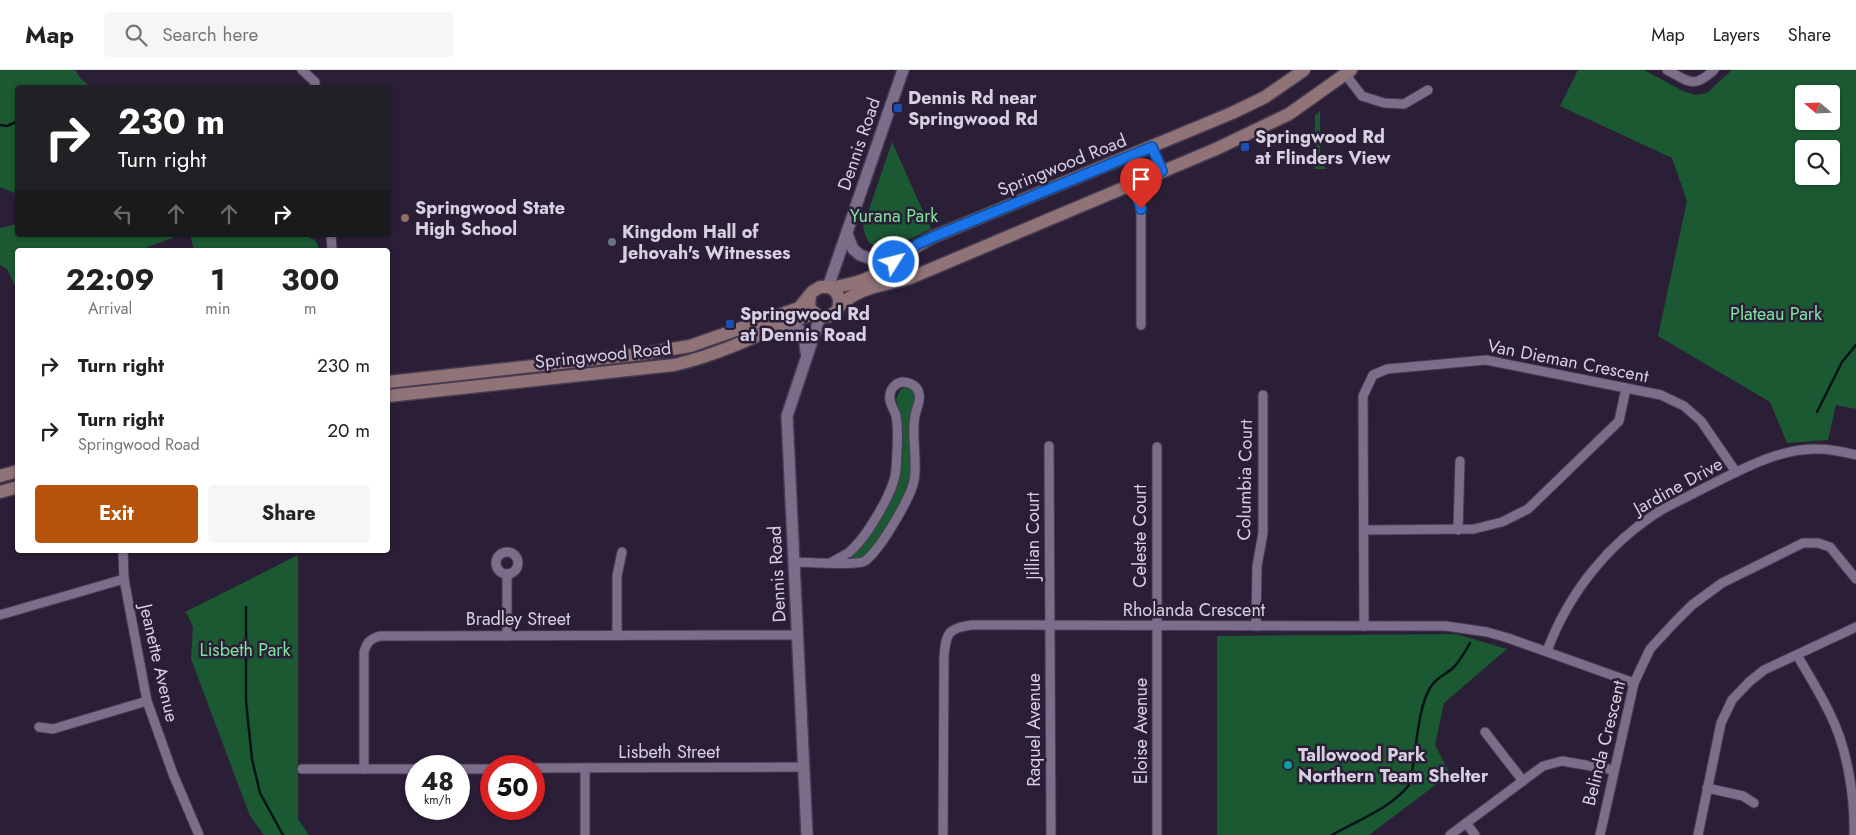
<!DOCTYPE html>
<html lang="en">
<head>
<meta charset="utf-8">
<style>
  body { margin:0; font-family:Jost,sans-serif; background:#f6f6f6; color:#222; height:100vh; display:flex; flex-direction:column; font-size:19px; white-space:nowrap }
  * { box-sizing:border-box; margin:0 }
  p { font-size:16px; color:#767676 }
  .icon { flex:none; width:28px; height:28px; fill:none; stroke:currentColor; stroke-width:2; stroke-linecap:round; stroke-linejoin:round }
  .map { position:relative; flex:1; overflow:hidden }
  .side { position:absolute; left:15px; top:178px; width:375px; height:305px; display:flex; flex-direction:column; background:#fff; border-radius:5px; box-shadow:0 1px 4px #0004 }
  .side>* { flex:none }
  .guide { position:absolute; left:15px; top:15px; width:375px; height:152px; border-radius:5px; box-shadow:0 1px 4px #0004; background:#202124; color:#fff; overflow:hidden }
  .needle { width:32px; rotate:289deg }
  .tools { position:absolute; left:1795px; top:15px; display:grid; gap:10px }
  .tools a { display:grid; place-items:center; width:45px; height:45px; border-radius:5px; background:#fff; box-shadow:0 1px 4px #0004; font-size:25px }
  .speed { position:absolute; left:405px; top:685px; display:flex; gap:10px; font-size:25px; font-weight:700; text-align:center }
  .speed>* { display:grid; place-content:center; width:65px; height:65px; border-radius:50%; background:#fff; box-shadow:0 1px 4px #0004; line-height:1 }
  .speed small { font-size:12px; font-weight:400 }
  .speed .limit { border:8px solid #d22; background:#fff; color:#111 }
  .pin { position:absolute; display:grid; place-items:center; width:42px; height:42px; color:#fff; margin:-51px -21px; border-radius:50% 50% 50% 0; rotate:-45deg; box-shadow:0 0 5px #0007 }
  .pin .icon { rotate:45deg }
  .me { position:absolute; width:55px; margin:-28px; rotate:54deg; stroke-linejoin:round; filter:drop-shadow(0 0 4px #0008) }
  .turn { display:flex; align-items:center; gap:18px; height:105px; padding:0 20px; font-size:22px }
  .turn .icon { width:65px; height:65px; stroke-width:2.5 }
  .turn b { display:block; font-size:35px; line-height:42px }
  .lanes { display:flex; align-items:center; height:48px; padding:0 20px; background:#0003; justify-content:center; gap:25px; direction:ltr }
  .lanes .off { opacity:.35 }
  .eta { display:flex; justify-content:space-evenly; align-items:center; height:85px; text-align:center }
  .eta b { font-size:30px; font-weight:700; line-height:35px }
  .button { display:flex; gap:10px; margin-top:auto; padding:10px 20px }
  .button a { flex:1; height:58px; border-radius:5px; background:#b45309; color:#fff; font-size:20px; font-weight:700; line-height:58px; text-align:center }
  .button a+a { background:#f6f6f6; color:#222 }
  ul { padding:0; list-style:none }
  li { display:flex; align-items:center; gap:15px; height:65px; padding:0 20px }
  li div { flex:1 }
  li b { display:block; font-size:19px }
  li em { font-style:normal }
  header { display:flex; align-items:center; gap:30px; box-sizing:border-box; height:70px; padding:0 25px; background:#fff; border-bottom:1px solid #e0e0e0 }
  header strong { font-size:24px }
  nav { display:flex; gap:28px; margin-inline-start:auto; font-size:18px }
  .search { width:350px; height:45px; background:#f6f6f6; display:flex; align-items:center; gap:12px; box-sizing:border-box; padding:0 18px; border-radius:5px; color:#767676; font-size:19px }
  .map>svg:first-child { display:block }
</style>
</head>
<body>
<header>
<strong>Map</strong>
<div class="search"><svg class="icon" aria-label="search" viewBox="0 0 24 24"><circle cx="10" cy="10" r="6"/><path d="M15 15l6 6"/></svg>Search here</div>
<nav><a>Map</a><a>Layers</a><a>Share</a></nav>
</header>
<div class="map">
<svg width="1856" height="765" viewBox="0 0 1856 765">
  <rect width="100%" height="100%" fill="#2b1e37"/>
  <g fill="#1a5932" fill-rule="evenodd">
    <path d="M0,0H75L81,9L91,17L18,18L17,124L0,117Z"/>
    <path d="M1578,0H1644L1683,21L1695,25L1707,23L1732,0H1856V339L1836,335L1828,370L1787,373L1770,332L1658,266L1687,131L1672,88L1560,36ZM1804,24H1831V51H1804ZM1804,79H1831V106H1804Z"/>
    <path d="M1320,41V92L1327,99H1315V46Z"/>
    <path d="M892,72L931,159C919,164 887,182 875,176C867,173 865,165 863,157Z"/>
    <path d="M17,154L18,165H98L106,168L108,165H181L147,177V180H18L17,214H14L7,199L0,195V158Z"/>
    <path d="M190,165H303L315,170L320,180H194Z"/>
    <path d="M909,316L916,323C915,349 915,375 911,401C908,422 881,476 863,488C858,491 853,490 847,489L895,416L900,345L896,329L901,319Z"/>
    <path d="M298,485V749L309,765H264L250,746L191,589L193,557L188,546L185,542Z"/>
    <path d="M1456,564L1507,579L1444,633L1435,675L1450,704L1369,765H1217V566Z"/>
  </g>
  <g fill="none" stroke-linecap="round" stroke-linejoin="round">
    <g stroke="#071318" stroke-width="2.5">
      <path d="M0,55L7,56L18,51"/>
      <path d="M1817,342L1842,292L1856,275"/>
      <path d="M246,537V631L252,689L260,723L283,765"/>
      <path d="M1332,765C1358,750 1390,739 1409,715C1417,688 1416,641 1430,618C1435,608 1445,605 1453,598C1460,591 1465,582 1470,573"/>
    </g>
    <defs>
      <g id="minor">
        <path d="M302,0L315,12V18"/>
        <path d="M1667,0C1690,12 1693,19 1714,0"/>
        <path d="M1346,5L1362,26L1384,33L1404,34L1428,20"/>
        <path d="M1152,77L1163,101"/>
        <path d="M1134,114L1141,139V255"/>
        <path d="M331,165L332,180"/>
        <path d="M1049,376L1051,765"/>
        <path d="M1157,377V765"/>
        <path d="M1364,460L1474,459L1502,452L1528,439L1619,351L1626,318"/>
        <path d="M1458,460L1460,391"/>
        <path d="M123,480L124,509L147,631L173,704L199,765"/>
        <circle cx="507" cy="493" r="11"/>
        <path d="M793,492C806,492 857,496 865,491C880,480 910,429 914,411C918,390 911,367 915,346C916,339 921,331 919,324C918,316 910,312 902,312C896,313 891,318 890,324C888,333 894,338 896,346C899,359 897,384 896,399C895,420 866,469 848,483C843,486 837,489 832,492"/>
        <path d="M0,545L124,509"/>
        <path d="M1256,556L1257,496L1263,463V325"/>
        <path d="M1364,556L1363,326L1373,305L1387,299L1486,290L1661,325L1684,336L1701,351L1736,402"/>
        <path d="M617,565V506L622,482"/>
        <path d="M507,566V504"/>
        <path d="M1547,581C1569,522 1609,472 1663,439C1680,430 1697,422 1714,413C1746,397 1782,378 1818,379C1831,379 1844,382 1856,385"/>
        <path d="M1797,585C1808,604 1820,623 1829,642C1847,676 1855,727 1854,765"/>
        <path d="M39,657L53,659L147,631"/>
        <path d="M1485,662L1523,711"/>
        <path d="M534,698L804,697"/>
        <path d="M585,698V765"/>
        <path d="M302,699H416"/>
        <path d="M364,699V582C367,572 370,569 380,566L798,565"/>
        <path d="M459,699H491"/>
        <path d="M1707,718L1743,726L1754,733"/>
        <path d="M1466,753L1475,765"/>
        <path d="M943,765L944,587C946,563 948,558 972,555L1446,556L1487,562L1508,568L1634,613"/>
        <path d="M1450,765L1543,696L1562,691L1614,700"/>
        <path d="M1600,765L1634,613L1650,579L1674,553L1692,535L1722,513L1803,473H1818L1830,477L1856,509"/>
        <path d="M1698,765L1721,653L1732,630L1749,612L1764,600L1856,557"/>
      </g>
      <g id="tertiary">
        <path d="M847,164L853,179L860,185L883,193L895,189"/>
        <path d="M828,217L903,0"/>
        <path d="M786,253C804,259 804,263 806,282"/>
        <path d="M807,765L787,346L820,247"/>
      </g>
      <g id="secondary">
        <path d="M831,218C844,215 859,213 870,207C892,195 911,178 933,167L1232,43L1265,27L1304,0"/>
        <path d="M839,236C861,216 882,216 910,208L1216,79L1289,44L1351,0"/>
        <path d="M388,312L641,284L690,276L799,238L812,222L820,217H828L835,220L839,228V236L837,241L829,246L820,247L811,240L809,235L810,226"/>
        <path d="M388,326L674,295C713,286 749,270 785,253C794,249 805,248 814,243"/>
        <path d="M0,406L18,401"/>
        <path d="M0,422L18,417"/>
      </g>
    </defs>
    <use href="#minor" stroke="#473b51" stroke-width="11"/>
    <use href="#tertiary" stroke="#473b51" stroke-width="14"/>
    <use href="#secondary" stroke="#473b51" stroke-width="15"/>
    <use href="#minor" stroke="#7c6d8b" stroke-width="9"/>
    <use href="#tertiary" stroke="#7c6d8b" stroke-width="11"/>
    <use href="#secondary" stroke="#907377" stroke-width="12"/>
  </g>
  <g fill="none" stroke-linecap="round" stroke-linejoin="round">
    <defs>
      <path id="route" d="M894,192L918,174L933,167L1152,77L1162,101L1134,114L1141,139"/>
    </defs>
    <use href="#route" stroke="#114b97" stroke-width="12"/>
    <use href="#route" stroke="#1a73e8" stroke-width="9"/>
  </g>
  <g fill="#1a4fb4" stroke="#2b1e37" stroke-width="2">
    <rect x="893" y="33" width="10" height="10" rx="2.5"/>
    <rect x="1240" y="72" width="10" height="10" rx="2.5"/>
    <rect x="725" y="249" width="10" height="10" rx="2.5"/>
  </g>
  <circle fill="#8d6e63" stroke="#2b1e37" stroke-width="2" cx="405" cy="148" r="5"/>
  <circle fill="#6b7280" stroke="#2b1e37" stroke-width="2" cx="612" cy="172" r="5"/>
  <circle fill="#0f9aa8" stroke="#2b1e37" stroke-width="2" cx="1288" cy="695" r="5"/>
  <g text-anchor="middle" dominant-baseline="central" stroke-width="5" stroke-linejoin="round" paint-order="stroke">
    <g font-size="18" font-weight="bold" fill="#d8d0e1" stroke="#2b1e37" text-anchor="start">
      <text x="908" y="28">Dennis Rd near<tspan x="908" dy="21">Springwood Rd</tspan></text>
      <text x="1255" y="67">Springwood Rd<tspan x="1255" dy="21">at Flinders View</tspan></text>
      <text x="415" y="138">Springwood State<tspan x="415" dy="21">High School</tspan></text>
      <text x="622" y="162">Kingdom Hall of<tspan x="622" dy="21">Jehovah's Witnesses</tspan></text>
      <text x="740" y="244">Springwood Rd<tspan x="740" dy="21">at Dennis Road</tspan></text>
      <text x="1298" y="685">Tallowood Park<tspan x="1298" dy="21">Northern Team Shelter</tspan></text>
    </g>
    <g font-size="18" fill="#d8d0e1" stroke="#2b1e37">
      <text transform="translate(859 74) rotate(-71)">Dennis Road</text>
      <text transform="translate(1062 95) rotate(-22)">Springwood Road</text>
      <text transform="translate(603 285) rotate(-6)">Springwood Road</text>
      <text transform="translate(1568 291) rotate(11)">Van Dieman Crescent</text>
      <text transform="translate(1245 410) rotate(-89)">Columbia Court</text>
      <text transform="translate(1678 416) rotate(-29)">Jardine Drive</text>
      <text transform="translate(1033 466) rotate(-90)">Jillian Court</text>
      <text transform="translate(1140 466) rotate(-90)">Celeste Court</text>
      <text transform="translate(777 504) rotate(-93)">Dennis Road</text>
      <text x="1194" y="540">Rholanda Crescent</text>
      <text x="518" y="549">Bradley Street</text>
      <text transform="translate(159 593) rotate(77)">Jeanette Avenue</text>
      <text transform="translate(1034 660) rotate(-90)">Raquel Avenue</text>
      <text transform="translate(1141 661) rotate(-90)">Eloise Avenue</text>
      <text transform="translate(1604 673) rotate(-76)">Belinda Crescent</text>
      <text x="669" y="682">Lisbeth Street</text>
    </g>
    <g font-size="18" fill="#81e39f" stroke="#2b1e37">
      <text x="894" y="146">Yurana Park</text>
      <text x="1776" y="244">Plateau Park</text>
      <text x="245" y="580">Lisbeth Park</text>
    </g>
  </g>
</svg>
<div class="tools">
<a><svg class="needle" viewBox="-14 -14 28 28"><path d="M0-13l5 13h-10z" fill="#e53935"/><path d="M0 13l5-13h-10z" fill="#767676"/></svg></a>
<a><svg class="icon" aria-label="search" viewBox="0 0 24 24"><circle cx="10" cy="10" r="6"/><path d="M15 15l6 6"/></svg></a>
</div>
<div class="speed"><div>48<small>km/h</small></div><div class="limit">50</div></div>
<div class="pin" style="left:1141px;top:139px;background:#d93025"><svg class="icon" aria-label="arrive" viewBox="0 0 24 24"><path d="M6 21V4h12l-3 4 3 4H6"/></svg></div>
<svg class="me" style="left:894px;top:192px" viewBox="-20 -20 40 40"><circle r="17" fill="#1a73e8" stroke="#fff" stroke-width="3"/><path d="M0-11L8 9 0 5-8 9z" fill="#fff"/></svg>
<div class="guide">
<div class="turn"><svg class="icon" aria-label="right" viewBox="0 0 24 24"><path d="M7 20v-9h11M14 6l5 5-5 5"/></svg><div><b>230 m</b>Turn right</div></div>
<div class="lanes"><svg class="icon off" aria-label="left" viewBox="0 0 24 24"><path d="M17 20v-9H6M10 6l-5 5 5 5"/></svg><svg class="icon off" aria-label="ahead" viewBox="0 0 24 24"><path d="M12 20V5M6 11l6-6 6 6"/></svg><svg class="icon off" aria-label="ahead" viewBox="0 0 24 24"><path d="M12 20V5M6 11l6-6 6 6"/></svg><svg class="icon" aria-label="right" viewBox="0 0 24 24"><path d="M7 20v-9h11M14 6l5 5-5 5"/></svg></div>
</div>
<section class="side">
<div class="eta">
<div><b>22:09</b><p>Arrival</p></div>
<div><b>1</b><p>min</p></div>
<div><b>300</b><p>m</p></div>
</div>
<ul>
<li><svg class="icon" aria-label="right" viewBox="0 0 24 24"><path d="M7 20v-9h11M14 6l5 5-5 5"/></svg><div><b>Turn right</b></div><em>230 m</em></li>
<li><svg class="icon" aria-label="right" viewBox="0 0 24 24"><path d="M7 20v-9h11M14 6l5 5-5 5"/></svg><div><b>Turn right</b><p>Springwood Road</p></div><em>20 m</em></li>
</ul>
<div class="button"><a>Exit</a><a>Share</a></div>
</section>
</div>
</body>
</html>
